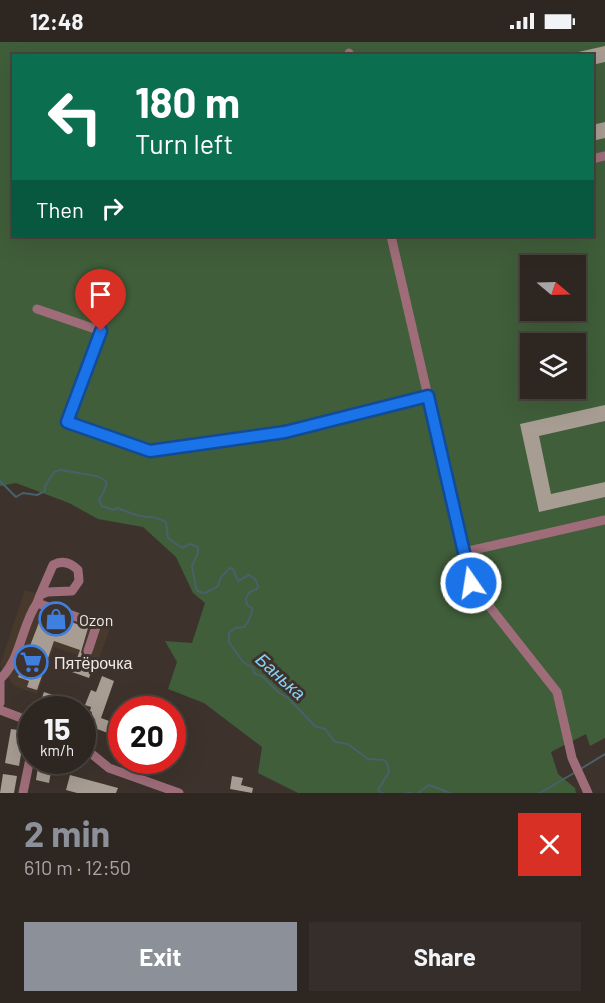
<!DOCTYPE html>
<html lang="en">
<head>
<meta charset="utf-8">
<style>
  body { margin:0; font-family:Barlow,sans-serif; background:#362e2a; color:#f1f3f6; height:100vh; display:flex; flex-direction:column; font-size:22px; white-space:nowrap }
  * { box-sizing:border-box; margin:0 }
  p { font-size:20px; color:#a7a5a5 }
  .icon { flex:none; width:33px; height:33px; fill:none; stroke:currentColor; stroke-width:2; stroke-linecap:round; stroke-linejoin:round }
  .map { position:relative; height:751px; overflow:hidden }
  .drawer { display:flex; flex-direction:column; background:#2e2621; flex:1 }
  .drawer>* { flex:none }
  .top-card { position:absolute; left:12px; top:12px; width:582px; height:183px; border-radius:0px; box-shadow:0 6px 24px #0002,0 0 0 2px #49433f; background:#0b6e4f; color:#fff; overflow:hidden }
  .needle { width:39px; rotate:109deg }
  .buttons { position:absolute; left:520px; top:213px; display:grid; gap:12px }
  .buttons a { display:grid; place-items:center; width:66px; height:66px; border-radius:0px; background:#2e2621; box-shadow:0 6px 24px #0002,0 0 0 2px #49433f; font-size:30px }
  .speed { position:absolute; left:18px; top:654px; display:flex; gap:12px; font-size:30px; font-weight:700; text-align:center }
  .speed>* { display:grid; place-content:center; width:78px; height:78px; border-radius:50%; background:#2e2621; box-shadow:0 6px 24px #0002,0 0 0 2px #49433f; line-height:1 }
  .speed small { font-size:15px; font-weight:400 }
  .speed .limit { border:9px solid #d22; background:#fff; color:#111 }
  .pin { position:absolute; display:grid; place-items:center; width:51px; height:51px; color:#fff; margin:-62px -26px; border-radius:50% 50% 50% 0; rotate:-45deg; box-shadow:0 0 6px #0007 }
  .pin .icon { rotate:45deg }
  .me { position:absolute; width:66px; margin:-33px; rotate:347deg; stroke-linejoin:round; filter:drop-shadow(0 0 4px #0008) }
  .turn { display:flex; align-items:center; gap:21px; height:126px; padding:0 24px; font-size:27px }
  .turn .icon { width:78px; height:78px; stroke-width:2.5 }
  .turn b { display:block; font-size:42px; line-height:51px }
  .then { display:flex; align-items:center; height:57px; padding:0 24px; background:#0003; gap:12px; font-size:22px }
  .round { display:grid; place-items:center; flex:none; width:63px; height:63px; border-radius:0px; background:#362e2a }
  .headline { display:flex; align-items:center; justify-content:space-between; height:102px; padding:0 24px }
  h1 { font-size:36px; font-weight:700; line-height:45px; color:#8c9099 }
  .button { display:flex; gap:12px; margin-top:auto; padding:12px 24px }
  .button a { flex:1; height:69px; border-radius:0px; background:#8c9099; color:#fff; font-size:24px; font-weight:700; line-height:69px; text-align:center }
  .button a+a { background:#362e2a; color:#f1f3f6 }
  .status { display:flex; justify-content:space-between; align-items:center; height:42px; padding:0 30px; background:#2e2621; direction:ltr }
  .status svg { height:16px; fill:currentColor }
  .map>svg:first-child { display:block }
</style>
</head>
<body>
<div class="status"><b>12:48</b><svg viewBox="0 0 49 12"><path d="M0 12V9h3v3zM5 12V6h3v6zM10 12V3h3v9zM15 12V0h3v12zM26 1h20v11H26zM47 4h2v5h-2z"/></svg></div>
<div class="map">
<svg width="605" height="751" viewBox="0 0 605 751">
  <rect width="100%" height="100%" fill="#3d332c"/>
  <path fill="#473a2c" d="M25,548L35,551L48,560L111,583L98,620L54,605L37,652L14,644L0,623Z"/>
  <path fill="#405e3a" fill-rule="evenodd" d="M0,0H605V696L590,704L586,692L551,710L558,732L575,746L576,751H298L258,731L262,705L204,661L168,647L177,620L165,599L192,601L205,561L193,551L176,515L143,485L98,477L69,461L16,441L0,444ZM14,14H592V194H14ZM531,224H576V268H531ZM531,302H576V346H531Z"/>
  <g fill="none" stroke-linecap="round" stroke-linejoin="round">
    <g stroke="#49606a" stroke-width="2">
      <path d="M0,439L16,455L23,451L37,453L45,449V444L54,430L60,428L97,434L106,439C107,444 103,453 99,457L102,464L113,468L117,466C125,468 132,473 141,474C153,476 155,474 166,480L168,496L182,506L190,502L198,505V511L192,524L196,547C203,555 211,548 218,544L221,535L230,526L233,527L238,539L249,533L255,537L258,544L257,547L250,550L246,556L247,563L253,567L248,580L244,585L235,586L229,591V600L243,620L252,625L255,632L262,634L279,651L288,656L315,684L325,687L335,700L348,702L368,717L384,718L387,721L389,730L378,748L382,751"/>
      <path d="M579,728L605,712"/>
      <path d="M407,751H411"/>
      <path d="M418,751L429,743L450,751"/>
      <path d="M540,751L574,731"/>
    </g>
  </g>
  <g fill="#a79d93">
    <path d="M605,4V20L592,23V14H575L574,11Z"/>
    <path d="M605,80V96L592,99V83Z"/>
    <path d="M605,363V379L539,394L551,452L605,440V455L539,470L520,382Z"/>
    <path d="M43,570L88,586L81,610L83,616L95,620L89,636L72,630L80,608L54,599L37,648L27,645L29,639L18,635Z"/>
    <path d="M102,634L114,639L101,676L120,683L116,694L97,687L96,691L86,687L92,670L90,669L91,665L85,663L91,648L96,650Z"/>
    <path d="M44,650L80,662L78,668H59L40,661Z"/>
    <path d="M11,687L25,689L19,724L5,721Z"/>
    <path d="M39,718H53L49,741L36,738Z"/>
    <path d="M3,732L17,734L14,751H0Z"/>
    <path d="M70,733L118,746L116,751H77L66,748Z"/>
    <path d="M232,734L243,736L241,743L253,746L252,751L230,747Z"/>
  </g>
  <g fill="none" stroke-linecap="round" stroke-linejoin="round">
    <g stroke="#9f6d7a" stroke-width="9">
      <path d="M349,11L350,14"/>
      <path d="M592,117L605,114"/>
      <path d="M391,194L471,541L557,650L572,716L588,751"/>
      <path d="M37,267L101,289L67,380L150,409L285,390L428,354"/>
      <path d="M464,510L605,478"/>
      <path d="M37,561L40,553L47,550L72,549L79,539L78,528C70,520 62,518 53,523L40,553"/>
      <path d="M0,637C21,618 21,584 37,561L97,582L88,609"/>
      <path d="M0,637V661"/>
      <path d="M0,668L32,680"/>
      <path d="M82,704L109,726L179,751"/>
      <path d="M23,751L32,707"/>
    </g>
  </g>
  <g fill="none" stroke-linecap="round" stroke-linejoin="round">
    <defs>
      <path id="route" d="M101,289L67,380L150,409L285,390L428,354L471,541"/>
    </defs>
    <use href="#route" stroke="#114b97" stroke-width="15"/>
    <use href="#route" stroke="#1a73e8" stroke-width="10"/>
  </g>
  <defs>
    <symbol id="shop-ring" viewBox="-11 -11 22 22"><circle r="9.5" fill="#3d332c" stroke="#3f7fe0" stroke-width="1.5"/><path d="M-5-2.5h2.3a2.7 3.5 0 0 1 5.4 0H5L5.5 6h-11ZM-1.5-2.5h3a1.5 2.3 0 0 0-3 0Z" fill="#3f7fe0"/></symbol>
    <symbol id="supermarket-ring" viewBox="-11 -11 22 22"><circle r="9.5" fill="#3d332c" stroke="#3f7fe0" stroke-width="1.5"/><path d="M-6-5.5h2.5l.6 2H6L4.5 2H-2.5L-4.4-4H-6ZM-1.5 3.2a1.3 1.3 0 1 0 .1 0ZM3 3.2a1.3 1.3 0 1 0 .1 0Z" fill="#3f7fe0"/></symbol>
  </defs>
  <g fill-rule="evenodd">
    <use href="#shop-ring" x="37" y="558" width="38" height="38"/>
    <use href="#supermarket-ring" x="12" y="601" width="38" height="38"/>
  </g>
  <g text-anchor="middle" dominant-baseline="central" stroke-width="6" stroke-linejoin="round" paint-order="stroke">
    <g font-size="16" fill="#f0e9e5" stroke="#3d332c" text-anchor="start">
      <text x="79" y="577">Ozon</text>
      <text x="54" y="620">Пятёрочка</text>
    </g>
    <g font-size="18" font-style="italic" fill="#87d0f7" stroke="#3d332c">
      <text transform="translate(281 634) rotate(42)">Банька</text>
    </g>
  </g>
</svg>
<div class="buttons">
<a><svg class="needle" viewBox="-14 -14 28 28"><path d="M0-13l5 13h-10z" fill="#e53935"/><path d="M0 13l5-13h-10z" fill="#a7a5a5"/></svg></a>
<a><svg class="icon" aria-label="layers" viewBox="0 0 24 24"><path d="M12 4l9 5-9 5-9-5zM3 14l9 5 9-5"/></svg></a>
</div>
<div class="speed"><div>15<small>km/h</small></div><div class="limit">20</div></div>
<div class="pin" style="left:101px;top:289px;background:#d93025"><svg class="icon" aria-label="arrive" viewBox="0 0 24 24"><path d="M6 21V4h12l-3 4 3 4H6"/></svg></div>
<svg class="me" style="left:471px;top:541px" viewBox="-20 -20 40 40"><circle r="17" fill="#1a73e8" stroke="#fff" stroke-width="3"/><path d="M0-11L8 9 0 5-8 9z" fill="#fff"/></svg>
<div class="top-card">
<div class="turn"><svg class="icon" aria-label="left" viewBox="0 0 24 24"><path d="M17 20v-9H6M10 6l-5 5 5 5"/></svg><div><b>180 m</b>Turn left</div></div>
<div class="then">Then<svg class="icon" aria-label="right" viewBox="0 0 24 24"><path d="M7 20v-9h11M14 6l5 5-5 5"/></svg></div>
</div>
</div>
<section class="drawer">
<div class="headline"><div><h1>2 min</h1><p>610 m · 12:50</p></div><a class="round" style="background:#d93025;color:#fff"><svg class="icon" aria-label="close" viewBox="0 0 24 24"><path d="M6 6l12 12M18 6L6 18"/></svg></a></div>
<div class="button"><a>Exit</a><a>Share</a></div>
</section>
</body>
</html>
